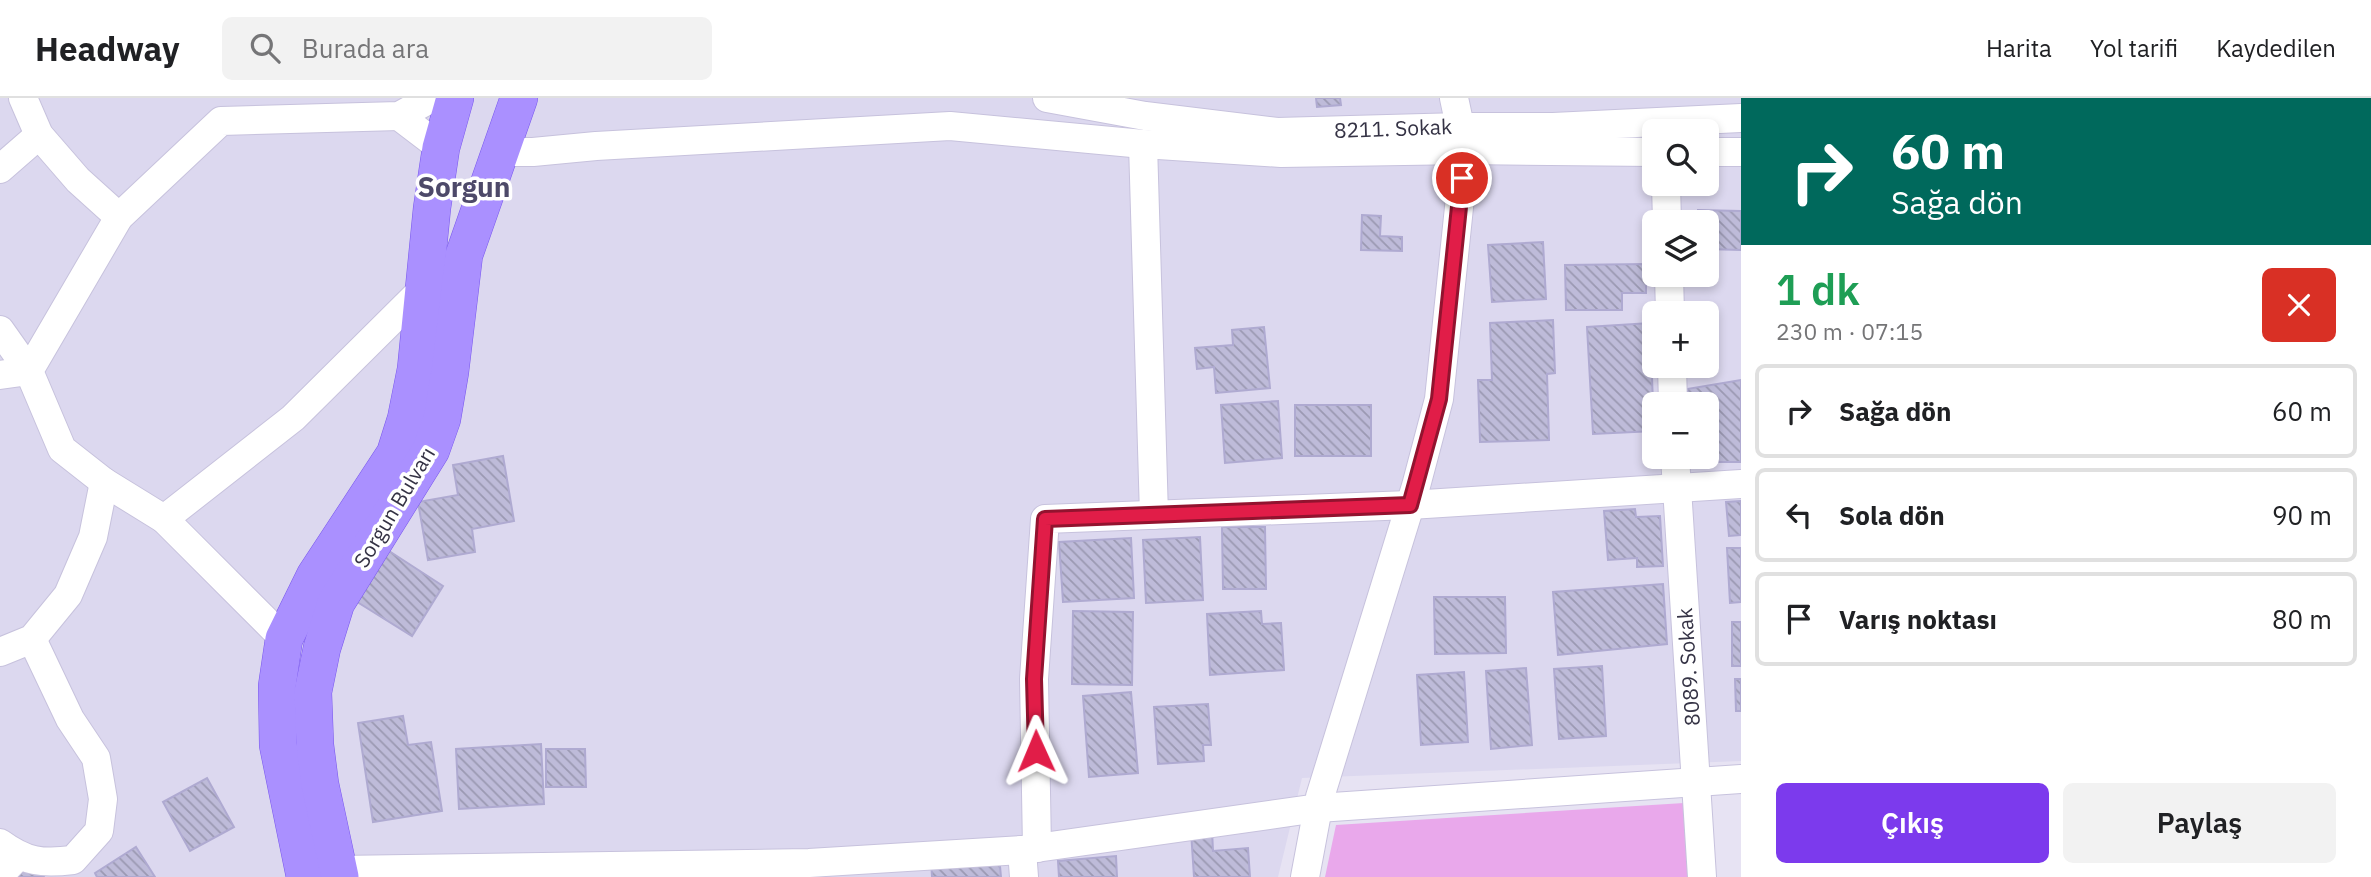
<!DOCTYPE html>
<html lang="tr">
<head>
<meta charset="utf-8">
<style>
  body { margin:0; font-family:"IBM Plex Sans",sans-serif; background:#f2f2f2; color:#202124; height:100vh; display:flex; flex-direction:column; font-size:26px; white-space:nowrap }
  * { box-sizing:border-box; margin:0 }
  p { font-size:23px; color:#757577 }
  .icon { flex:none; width:38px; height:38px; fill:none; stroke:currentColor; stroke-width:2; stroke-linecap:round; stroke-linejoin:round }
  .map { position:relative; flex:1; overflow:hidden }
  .panel { display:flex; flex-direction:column; background:#fff; width:630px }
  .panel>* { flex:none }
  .top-card { background:#00695c; color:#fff; overflow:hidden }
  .controls { position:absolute; left:1642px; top:21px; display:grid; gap:14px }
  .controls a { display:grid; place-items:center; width:77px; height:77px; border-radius:10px; background:#fff; box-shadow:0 4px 10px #0003; font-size:35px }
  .pin { position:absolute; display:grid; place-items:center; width:60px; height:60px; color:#fff; margin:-30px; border:4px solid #fff; border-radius:50%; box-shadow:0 2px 7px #0007 }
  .me { position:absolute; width:77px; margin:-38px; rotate:359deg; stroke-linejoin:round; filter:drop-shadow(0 0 5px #0008) }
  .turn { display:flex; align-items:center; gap:24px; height:147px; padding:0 35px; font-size:32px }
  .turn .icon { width:91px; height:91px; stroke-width:2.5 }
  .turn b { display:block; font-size:49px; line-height:60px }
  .round { display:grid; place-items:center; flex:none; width:74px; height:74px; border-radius:10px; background:#f2f2f2 }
  .overview { display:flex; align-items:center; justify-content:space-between; height:119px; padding:0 35px }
  h1 { font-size:42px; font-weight:600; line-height:52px; color:#1e9e55 }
  .button { display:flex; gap:14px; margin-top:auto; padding:14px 35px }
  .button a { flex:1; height:80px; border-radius:10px; background:#7c3aed; color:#fff; font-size:28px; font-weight:600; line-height:80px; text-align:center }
  .button a+a { background:#f2f2f2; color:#202124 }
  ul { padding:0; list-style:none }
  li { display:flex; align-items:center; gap:21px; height:94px; margin:0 14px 10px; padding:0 21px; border:4px solid #e0e0e0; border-radius:10px }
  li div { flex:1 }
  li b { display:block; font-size:26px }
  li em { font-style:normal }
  header { display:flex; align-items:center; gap:42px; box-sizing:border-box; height:98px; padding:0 35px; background:#fff; border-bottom:2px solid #e0e0e0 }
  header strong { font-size:33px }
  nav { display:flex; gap:38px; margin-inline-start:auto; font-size:24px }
  .search { width:490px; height:63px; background:#f2f2f2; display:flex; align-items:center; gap:18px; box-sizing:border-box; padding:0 24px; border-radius:10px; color:#757577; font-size:26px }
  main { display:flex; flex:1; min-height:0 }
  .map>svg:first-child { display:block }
</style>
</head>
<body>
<header>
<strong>Headway</strong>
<div class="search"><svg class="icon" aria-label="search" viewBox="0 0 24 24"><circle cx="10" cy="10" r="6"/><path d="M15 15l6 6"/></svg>Burada ara</div>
<nav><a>Harita</a><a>Yol tarifi</a><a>Kaydedilen</a></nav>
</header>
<main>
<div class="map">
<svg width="1741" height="779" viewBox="0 0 1741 779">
  <defs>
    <pattern id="building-back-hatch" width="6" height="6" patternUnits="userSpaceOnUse" patternTransform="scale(1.75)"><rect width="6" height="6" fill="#bebbd9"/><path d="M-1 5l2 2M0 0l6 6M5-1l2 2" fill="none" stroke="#9b99b2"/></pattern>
  </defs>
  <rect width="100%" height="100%" fill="#e7e3f3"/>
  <path fill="#dcd8ef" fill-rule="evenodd" d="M0,0H1741V663L1302,680L1278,779H0ZM1654,33H1706V86H1654ZM1654,124H1706V177H1654ZM1654,215H1706V268H1654ZM1654,306H1706V359H1654Z"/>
  <path fill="#e9a8eb" d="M1684,705L1690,779H1325L1336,727Z"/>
  <g fill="url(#building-back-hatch)" stroke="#afaad1" stroke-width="2">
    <path d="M1316,0H1340L1341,7L1317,9Z"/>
    <path d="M1698,112L1741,113V152L1706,151V124H1698Z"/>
    <path d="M1362,117L1381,118L1380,138L1402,139V153L1361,152Z"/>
    <path d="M1543,144L1546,201L1492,204L1488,147Z"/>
    <path d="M1646,166V195H1622V212H1566L1565,167Z"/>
    <path d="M1553,222L1555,275L1547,276L1549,342L1480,344L1478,282H1492L1490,225Z"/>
    <path d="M1650,225L1654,333L1593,336L1587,229Z"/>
    <path d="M1264,229L1270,290L1216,295L1214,269L1197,271L1195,250L1233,247L1232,232Z"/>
    <path d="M1741,282V364H1715L1706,359V306H1690L1687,291Z"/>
    <path d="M1278,303L1282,360L1225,365L1221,307Z"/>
    <rect x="1295" y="307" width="76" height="51"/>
    <path d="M503,358L514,423L472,431L475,454L428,462L418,404L458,397L453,367Z"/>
    <path d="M1741,403V437L1729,438L1726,404Z"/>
    <path d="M1635,411L1636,419L1660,418L1663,468L1637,469V460L1608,462L1604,413Z"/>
    <path d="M1222,429H1265L1266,491H1223Z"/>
    <path d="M1200,439L1203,502L1146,505L1143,442Z"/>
    <path d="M1131,440L1134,500L1063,504L1059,444Z"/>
    <path d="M1727,450H1741V504L1730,505Z"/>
    <path d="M386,451L443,488L412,538L354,502Z"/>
    <path d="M1663,486L1667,546L1558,557L1553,494Z"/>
    <path d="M1434,499H1505L1506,555L1435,556Z"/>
    <path d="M1073,513L1133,514L1132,587L1072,586Z"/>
    <path d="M1261,513L1262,526L1281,525L1284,572L1210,577L1207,516Z"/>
    <rect x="1732" y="524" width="9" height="44"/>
    <path d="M1602,568L1606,638L1559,641L1554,571Z"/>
    <path d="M1526,570L1532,647L1491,651L1486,573Z"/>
    <path d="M1464,574L1468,644L1421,647L1417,577Z"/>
    <path d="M1735,581H1741V613H1736Z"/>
    <path d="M1131,594L1138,675L1089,679L1083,598Z"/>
    <path d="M1208,606L1211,647H1203L1204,663L1158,666L1154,609Z"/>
    <path d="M403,618L408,647L431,644L442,713L373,724L358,625Z"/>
    <path d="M541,646L544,706L459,711L456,651Z"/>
    <path d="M546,651H585L586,689H546Z"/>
    <path d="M207,680L234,729L190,753L163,704Z"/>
    <path d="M1212,732L1213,753L1248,750L1250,779H1194L1191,733Z"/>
    <path d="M136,749L155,779H97L95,775Z"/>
    <path d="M999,757L1001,779H932L931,761Z"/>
    <path d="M1116,758L1117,779H1059L1058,763Z"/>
    <path d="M37,766L44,779H14Z"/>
  </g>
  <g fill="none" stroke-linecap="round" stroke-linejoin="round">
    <defs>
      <g id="minor">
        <path d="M23,0L39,37L78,82L119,119"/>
        <path d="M1047,0L1145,18L1277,34L1461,29H1553L1741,20"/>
        <path d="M399,18L441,50"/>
        <path d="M1143,46L1154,417"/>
        <path d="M501,54H533L596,48L950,28L1143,46L1281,55L1465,52L1654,54"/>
        <path d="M1706,54H1741"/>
        <path d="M0,71L39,37"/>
        <path d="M1666,86L1667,124"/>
        <path d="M1669,177L1670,215"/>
        <path d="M424,190L293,320L164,421L104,384L62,351L29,273L119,119L221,23L399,18L432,0"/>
        <path d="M0,232L29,273L0,277"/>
        <path d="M1672,268L1673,306"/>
        <path d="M1675,359L1702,779"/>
        <path d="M164,421L284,541"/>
        <path d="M0,554L32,541L68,497L93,439L104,384"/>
        <path d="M0,745C26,764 42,766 73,762L99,733L103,701L96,660L70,621L32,541"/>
        <path d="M1037,750L1034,581L1045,421L1410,407L1741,386"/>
        <path d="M1022,752L1024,779"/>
        <path d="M338,772L809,765L1022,752L1318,710L1741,681"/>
        <path d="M0,777L18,758"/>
        <path d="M1305,779L1320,699L1416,388L1439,301L1465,52L1454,0"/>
      </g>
      <g id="major">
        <path d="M305,779L278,647L277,588L284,541L315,478L395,356L406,321L416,271L432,110L441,50L455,0"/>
        <path d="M340,779L320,686L315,647L313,594L322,550L336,505L431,352L442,321L450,274L464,157L519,0"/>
      </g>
    </defs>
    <use href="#minor" stroke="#c7c2dd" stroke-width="30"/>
    <use href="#major" stroke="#7857ed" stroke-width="38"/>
    <use href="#minor" stroke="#fff" stroke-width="28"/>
    <use href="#major" stroke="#aa90ff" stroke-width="37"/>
  </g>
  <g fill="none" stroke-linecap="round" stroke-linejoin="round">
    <defs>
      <path id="route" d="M1036,653L1034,581L1045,421L1410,407L1439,301L1462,80"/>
    </defs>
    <use href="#route" stroke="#92132f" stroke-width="18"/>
    <use href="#route" stroke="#e11d48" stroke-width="12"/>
  </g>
  <g text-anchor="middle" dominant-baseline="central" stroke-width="7" stroke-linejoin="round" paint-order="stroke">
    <g font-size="21" fill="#353345" stroke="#fff">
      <text transform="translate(1393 30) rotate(-2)">8211. Sokak</text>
      <text transform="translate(394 409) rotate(-59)">Sorgun Bulvarı</text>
      <text transform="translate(1688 569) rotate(-94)">8089. Sokak</text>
    </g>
    <g font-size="28" font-weight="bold" fill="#4d4969" stroke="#fff">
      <text x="464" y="88">Sorgun</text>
    </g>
  </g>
</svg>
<div class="controls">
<a><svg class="icon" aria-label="search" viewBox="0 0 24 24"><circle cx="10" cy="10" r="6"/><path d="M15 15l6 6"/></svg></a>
<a><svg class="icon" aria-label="layers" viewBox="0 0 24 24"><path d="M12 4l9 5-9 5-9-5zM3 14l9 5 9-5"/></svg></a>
<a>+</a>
<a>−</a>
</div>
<div class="pin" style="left:1462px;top:80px;background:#d93025"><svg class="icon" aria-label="arrive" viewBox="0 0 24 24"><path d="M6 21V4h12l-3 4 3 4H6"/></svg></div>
<svg class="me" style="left:1036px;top:653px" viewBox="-20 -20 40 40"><path d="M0-17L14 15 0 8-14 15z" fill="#e11d48" stroke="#fff" stroke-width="4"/></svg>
</div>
<section class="panel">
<div class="top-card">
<div class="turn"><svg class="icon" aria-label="right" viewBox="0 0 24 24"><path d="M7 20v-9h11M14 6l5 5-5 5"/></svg><div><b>60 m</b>Sağa dön</div></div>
</div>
<div class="overview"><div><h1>1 dk</h1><p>230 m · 07:15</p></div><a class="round" style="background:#d93025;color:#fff"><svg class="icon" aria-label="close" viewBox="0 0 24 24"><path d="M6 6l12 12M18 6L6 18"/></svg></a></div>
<ul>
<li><svg class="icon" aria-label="right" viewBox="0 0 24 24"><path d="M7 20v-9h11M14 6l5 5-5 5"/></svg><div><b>Sağa dön</b></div><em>60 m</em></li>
<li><svg class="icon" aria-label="left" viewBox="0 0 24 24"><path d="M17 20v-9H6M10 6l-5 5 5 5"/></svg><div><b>Sola dön</b></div><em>90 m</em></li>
<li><svg class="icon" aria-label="arrive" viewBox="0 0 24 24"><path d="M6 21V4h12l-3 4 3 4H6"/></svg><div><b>Varış noktası</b></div><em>80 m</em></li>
</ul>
<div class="button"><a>Çıkış</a><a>Paylaş</a></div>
</section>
</main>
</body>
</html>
